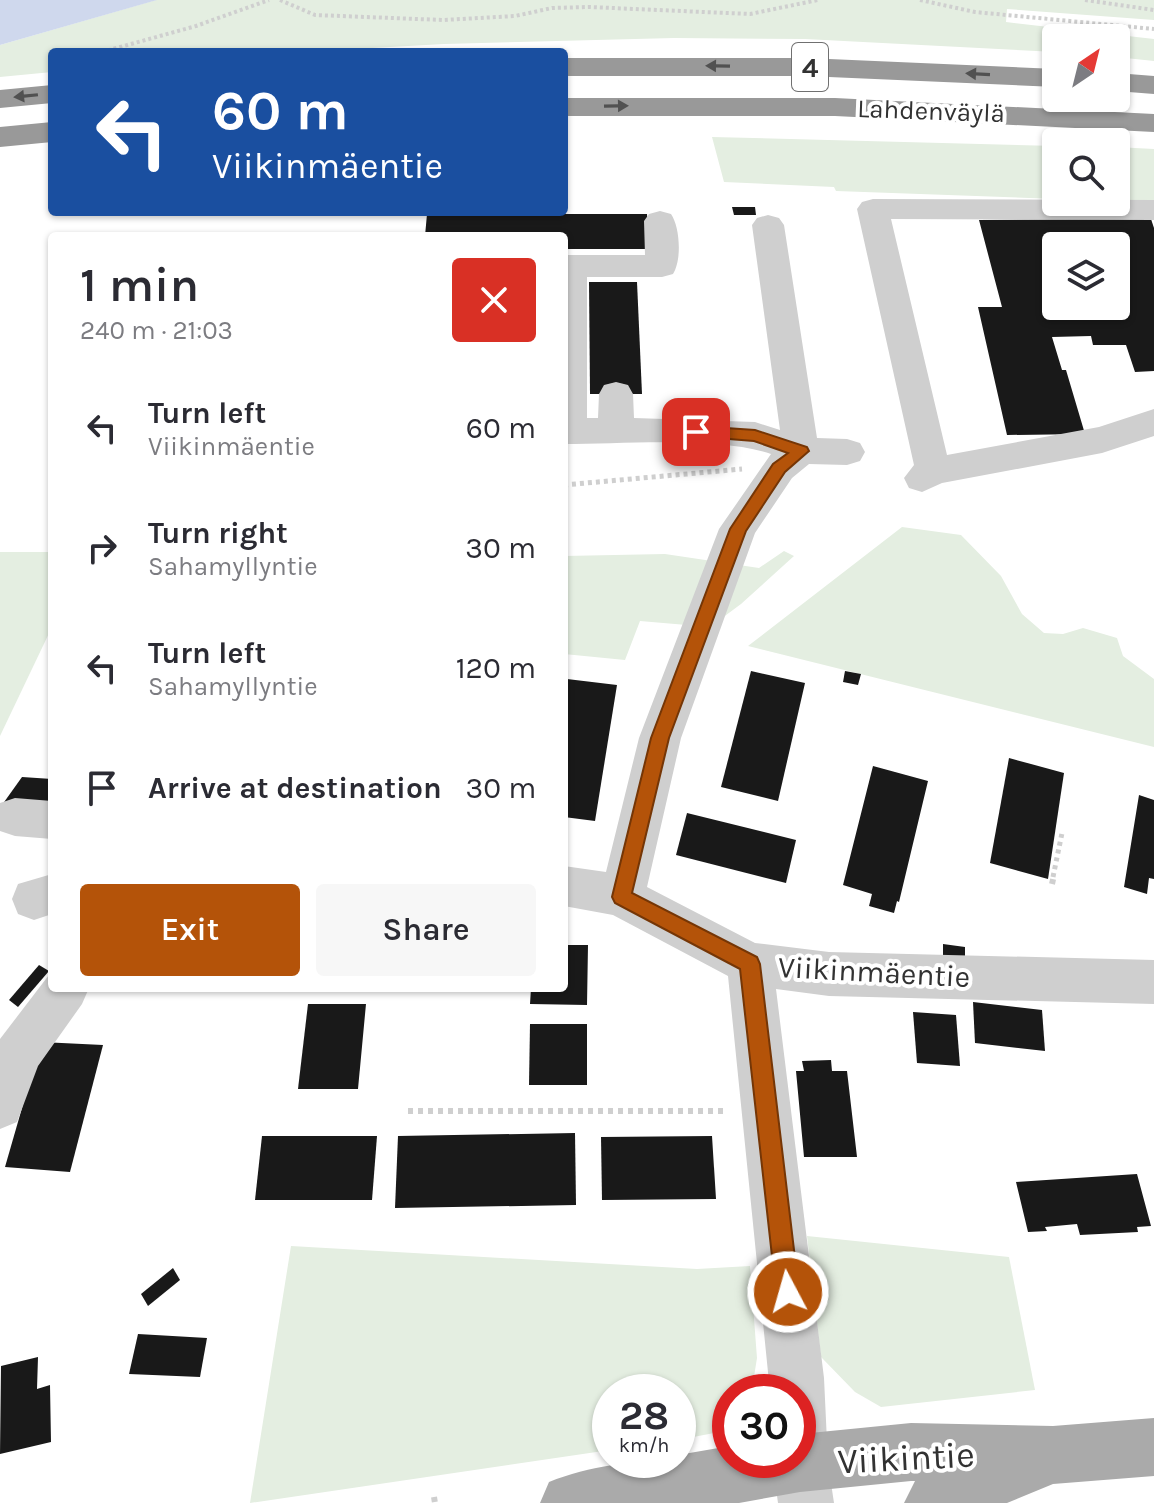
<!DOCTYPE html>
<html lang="en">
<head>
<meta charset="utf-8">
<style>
  body { margin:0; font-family:Karla,sans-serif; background:#f7f7f7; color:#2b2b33; height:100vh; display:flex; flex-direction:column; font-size:30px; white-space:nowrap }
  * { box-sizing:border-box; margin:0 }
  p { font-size:26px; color:#7c7c81 }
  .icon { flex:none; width:44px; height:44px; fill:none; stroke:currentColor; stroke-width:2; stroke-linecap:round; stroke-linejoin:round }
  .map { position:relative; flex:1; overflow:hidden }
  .side { position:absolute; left:48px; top:232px; width:520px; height:760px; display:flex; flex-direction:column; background:#fff; border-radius:8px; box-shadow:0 2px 6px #0004 }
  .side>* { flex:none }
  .banner { position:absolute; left:48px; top:48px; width:520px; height:168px; border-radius:8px; box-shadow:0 2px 6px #0004; background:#1a4fa0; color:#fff; overflow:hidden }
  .needle { width:52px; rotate:35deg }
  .buttons { position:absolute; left:1042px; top:24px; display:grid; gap:16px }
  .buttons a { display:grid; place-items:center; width:88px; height:88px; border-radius:8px; background:#fff; box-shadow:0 2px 6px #0004; font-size:40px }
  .speed { position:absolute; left:592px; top:1374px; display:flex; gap:16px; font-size:40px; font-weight:700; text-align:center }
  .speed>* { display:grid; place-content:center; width:104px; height:104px; border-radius:50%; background:#fff; box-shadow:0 2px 6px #0004; line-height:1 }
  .speed small { font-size:20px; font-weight:400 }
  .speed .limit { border:12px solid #d22; background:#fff; color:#111 }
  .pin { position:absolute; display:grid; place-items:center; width:68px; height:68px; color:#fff; margin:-34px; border-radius:16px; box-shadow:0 4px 12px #0006 }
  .me { position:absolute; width:88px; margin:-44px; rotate:354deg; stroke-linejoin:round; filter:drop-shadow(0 0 6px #0008) }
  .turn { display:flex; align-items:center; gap:28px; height:168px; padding:0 32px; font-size:36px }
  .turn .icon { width:104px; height:104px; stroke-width:2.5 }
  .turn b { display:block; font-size:56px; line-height:68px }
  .round { display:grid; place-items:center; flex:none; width:84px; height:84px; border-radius:8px; background:#f7f7f7 }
  .head { display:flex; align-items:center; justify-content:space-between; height:136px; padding:0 32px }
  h1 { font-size:48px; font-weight:600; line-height:60px }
  .primary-button { display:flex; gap:16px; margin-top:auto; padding:16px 32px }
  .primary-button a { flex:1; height:92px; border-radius:8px; background:#b45309; color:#fff; font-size:32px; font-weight:600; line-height:92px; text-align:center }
  .primary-button a+a { background:#f7f7f7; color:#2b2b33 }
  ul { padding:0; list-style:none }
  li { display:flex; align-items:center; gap:24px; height:120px; padding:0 32px }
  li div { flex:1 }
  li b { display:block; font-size:30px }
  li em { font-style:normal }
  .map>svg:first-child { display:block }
</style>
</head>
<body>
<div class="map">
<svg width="1154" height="1503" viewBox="0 0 1154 1503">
  <rect width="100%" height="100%" fill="#fff"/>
  <g fill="#e4eee1">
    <path d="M156,0H1154V20L1007,9L1006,22L1154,39V61L1116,57V38H1056V52L805,39L674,38L444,44L300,52H52V72L0,77V45Z"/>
    <path d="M712,137L1056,146V199L836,191L834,187L724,182Z"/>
    <path d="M1116,147L1154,149V202L1116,201Z"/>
    <path d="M902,527L961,535L1001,576L1022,614L1044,633L1063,634L1083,628L1117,638L1123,656L1154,679V747L748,646Z"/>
    <path d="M784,551L794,556L741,604L710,627L640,621L625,660L564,654V556L665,554L759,568Z"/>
    <path d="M0,552H52V627L0,736Z"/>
    <path d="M807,1236L1009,1257L1035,1390L881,1407L855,1392L821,1357Z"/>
    <path d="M291,1246L697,1269L750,1266L757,1358L752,1389L749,1392H730V1418L714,1433L678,1440V1392H610V1450L250,1503Z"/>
  </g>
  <path fill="#cfd8ed" d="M0,0H157L0,45Z"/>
  <g fill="#191919" fill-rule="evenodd">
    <path d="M732,207H755L756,215H734Z"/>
    <path d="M427,214H647L649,249H564V236H425Z"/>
    <path d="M1151,219L1154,228V371L1135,372L1126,345H1093L1091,336L1052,337L1062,370H1066L1085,434L1007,435L978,307H1002L979,220ZM1056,246H1116V306H1056Z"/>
    <path d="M589,282H637L642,394H590Z"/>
    <path d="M751,671L805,683L778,801L721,787Z"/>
    <path d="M845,671L861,674L858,685L843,682Z"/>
    <path d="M567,679L617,685L595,821L564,817V693Z"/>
    <path d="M1009,758L1064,773L1048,879L990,863Z"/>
    <path d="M873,766L928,781L899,902L897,901L894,913L869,906L872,894L843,885Z"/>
    <path d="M22,777L52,779V808L2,805Z"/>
    <path d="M1139,795L1154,800V879L1149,878L1147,894L1124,887Z"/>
    <path d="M687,813L796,840L786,883L676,855Z"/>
    <path d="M943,944L965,947V959L943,956Z"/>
    <path d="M564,945H588L587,1005L530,1004L531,988H564Z"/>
    <path d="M39,965L49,971L18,1007L9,1000Z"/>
    <path d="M973,1002L1042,1010L1045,1051L975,1043Z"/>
    <path d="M308,1004H366L358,1089H298Z"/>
    <path d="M913,1012L956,1015L960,1066L917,1063Z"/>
    <path d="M530,1024H587V1085H529Z"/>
    <path d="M41,1042L103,1045L70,1172L5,1167Z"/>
    <path d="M831,1060L832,1071H847L857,1157H804L796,1071H804L802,1061Z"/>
    <path d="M575,1133L576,1205L395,1208L398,1136Z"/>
    <path d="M262,1136H377L372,1200H255Z"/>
    <path d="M712,1136L716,1199L602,1200L601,1137Z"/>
    <path d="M1137,1174L1151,1226L1137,1227L1138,1232L1080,1235L1077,1224L1045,1227L1047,1231L1028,1232L1016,1182Z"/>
    <path d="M173,1268L180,1280L148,1306L141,1294Z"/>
    <path d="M138,1334L207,1338L200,1377L129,1374Z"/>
    <path d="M38,1357L37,1389L50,1385L51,1442L0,1454L1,1366Z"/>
  </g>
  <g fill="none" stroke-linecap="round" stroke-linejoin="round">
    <g stroke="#cfcfcf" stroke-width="4" stroke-dasharray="3 3" stroke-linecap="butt">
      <path d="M280,0L315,15L443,20L515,16L552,8L589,7L750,14L818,0"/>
      <path d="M920,0L975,12L1154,29"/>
      <path d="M1085,0L1154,10"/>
      <path d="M102,52L196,26L269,0"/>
    </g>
    <g stroke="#cfcfcf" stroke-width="5" stroke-dasharray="4 4" stroke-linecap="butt">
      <path d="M564,485L742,469"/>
      <path d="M1053,877L1062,833"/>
    </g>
    <g stroke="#cfcfcf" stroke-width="6" stroke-dasharray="5 5" stroke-linecap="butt">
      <path d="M1052,884L1054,875"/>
      <path d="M408,1111H727"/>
      <path d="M434,1497L435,1503"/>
    </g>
    <g fill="#cfcfcf" fill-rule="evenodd">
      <path d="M873,199L1154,200V220L891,219L947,455L1099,427L1154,409V436L1102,453L942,483L922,492L909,488L904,478L914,465L857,209L862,202Z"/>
      <path d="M660,211L671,214C680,227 682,260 673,274L662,277H587V418H598L599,394L604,385L616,382L628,385L633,394L634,418L755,422L780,430L752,225L757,218L768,215L779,218L784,225L817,438L847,439L860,443L865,452L860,461L847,465L809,464L792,478L755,533L681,738L647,887L755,943L829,952L1154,960V1004L829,996L776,989L824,1378L828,1463L834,1503H778L772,1460H798V1392H770L728,976L613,915L564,906V866L606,872L639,738L719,529L771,454C719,436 622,444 564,444V255H645L644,221L649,214Z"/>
      <path d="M15,798L52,801V839L15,836L0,831V803Z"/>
      <path d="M52,874V914L34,920L18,914L12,899L18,884Z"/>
      <path d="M52,971V988H89L82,1004L38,1066L17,1122L0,1129V1039Z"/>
    </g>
    <path fill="#aaa" fill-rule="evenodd" d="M1154,1418V1476L1053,1484L1007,1503H904L915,1481H911L800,1492L739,1503H540L549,1482C589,1466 635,1460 678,1460V1455L730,1446V1460H798L800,1434L911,1423L1053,1426Z"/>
    <g fill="#999" fill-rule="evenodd">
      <path d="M564,58H806L1056,69V87L806,76H564Z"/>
      <path d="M1116,73L1154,76V94L1116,91Z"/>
      <path d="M52,85V103L0,108V90Z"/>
      <path d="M564,98H835L1154,114V132L835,116H564Z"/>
      <path d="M52,122V142L0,147V127Z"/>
    </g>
  </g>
  <defs><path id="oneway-solid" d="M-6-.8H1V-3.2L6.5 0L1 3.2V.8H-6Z" transform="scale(2)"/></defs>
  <g fill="#515151">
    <use href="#oneway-solid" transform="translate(718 66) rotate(-179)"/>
    <use href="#oneway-solid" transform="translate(978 74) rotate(-177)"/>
    <use href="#oneway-solid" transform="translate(26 96) rotate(174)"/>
    <use href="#oneway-solid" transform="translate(616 106) rotate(-1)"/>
  </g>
  <path fill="#b45309" stroke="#753606" stroke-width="2" d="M696,426L755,430L807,447L809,451L785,472L746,531L669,738L632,893L757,957L760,964L799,1292L796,1300L788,1304L780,1300L776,1292L740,969L615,903L612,897L651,738L730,529L773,464L788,453L754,441L691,436L688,432Z"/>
  <g text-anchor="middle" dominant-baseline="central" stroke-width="8" stroke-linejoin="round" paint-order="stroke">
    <g font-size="26" fill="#323232" stroke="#fff">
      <text transform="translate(931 111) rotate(2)">Lahdenväylä</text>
    </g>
    <rect fill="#fff" stroke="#707070" stroke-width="2" x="792" y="43" width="36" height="48" rx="6"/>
    <g font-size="28" font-weight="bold" fill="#323232">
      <text x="810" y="67">4</text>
    </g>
    <g font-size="30" fill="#323232" stroke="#fff">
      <text transform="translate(874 972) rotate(3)">Viikinmäentie</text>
    </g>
    <g font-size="36" fill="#323232" stroke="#fff">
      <text transform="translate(906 1458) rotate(-3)">Viikintie</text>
    </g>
  </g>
</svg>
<div class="buttons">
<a><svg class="needle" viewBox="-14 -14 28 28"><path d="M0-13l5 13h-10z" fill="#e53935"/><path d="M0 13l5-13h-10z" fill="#7c7c81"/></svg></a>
<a><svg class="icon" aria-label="search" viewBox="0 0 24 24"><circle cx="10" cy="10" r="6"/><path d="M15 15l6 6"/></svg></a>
<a><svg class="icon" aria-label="layers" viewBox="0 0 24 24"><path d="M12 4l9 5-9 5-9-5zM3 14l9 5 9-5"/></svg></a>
</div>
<div class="speed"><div>28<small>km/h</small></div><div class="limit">30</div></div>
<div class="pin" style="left:696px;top:432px;background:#d93025"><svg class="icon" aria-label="arrive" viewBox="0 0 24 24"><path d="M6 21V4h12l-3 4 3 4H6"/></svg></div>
<svg class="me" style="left:788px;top:1292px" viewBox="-20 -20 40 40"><circle r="17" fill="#b45309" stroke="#fff" stroke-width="3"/><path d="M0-11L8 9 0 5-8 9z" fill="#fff"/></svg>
<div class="banner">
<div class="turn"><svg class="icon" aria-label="left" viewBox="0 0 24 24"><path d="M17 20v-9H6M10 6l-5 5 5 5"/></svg><div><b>60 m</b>Viikinmäentie</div></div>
</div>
<section class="side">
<div class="head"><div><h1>1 min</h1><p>240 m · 21:03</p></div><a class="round" style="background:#d93025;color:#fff"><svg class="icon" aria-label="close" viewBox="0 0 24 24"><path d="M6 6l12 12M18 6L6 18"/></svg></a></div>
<ul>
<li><svg class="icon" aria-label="left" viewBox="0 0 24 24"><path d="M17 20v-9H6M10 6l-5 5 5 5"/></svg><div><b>Turn left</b><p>Viikinmäentie</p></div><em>60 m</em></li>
<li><svg class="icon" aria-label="right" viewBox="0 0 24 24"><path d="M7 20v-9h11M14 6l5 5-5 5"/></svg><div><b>Turn right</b><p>Sahamyllyntie</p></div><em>30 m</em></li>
<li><svg class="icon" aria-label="left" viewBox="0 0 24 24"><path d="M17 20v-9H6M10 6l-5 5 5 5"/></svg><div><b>Turn left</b><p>Sahamyllyntie</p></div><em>120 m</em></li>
<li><svg class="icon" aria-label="arrive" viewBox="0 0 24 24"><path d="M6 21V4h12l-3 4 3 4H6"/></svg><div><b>Arrive at destination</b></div><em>30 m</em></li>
</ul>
<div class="primary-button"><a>Exit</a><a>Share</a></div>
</section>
</div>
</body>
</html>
